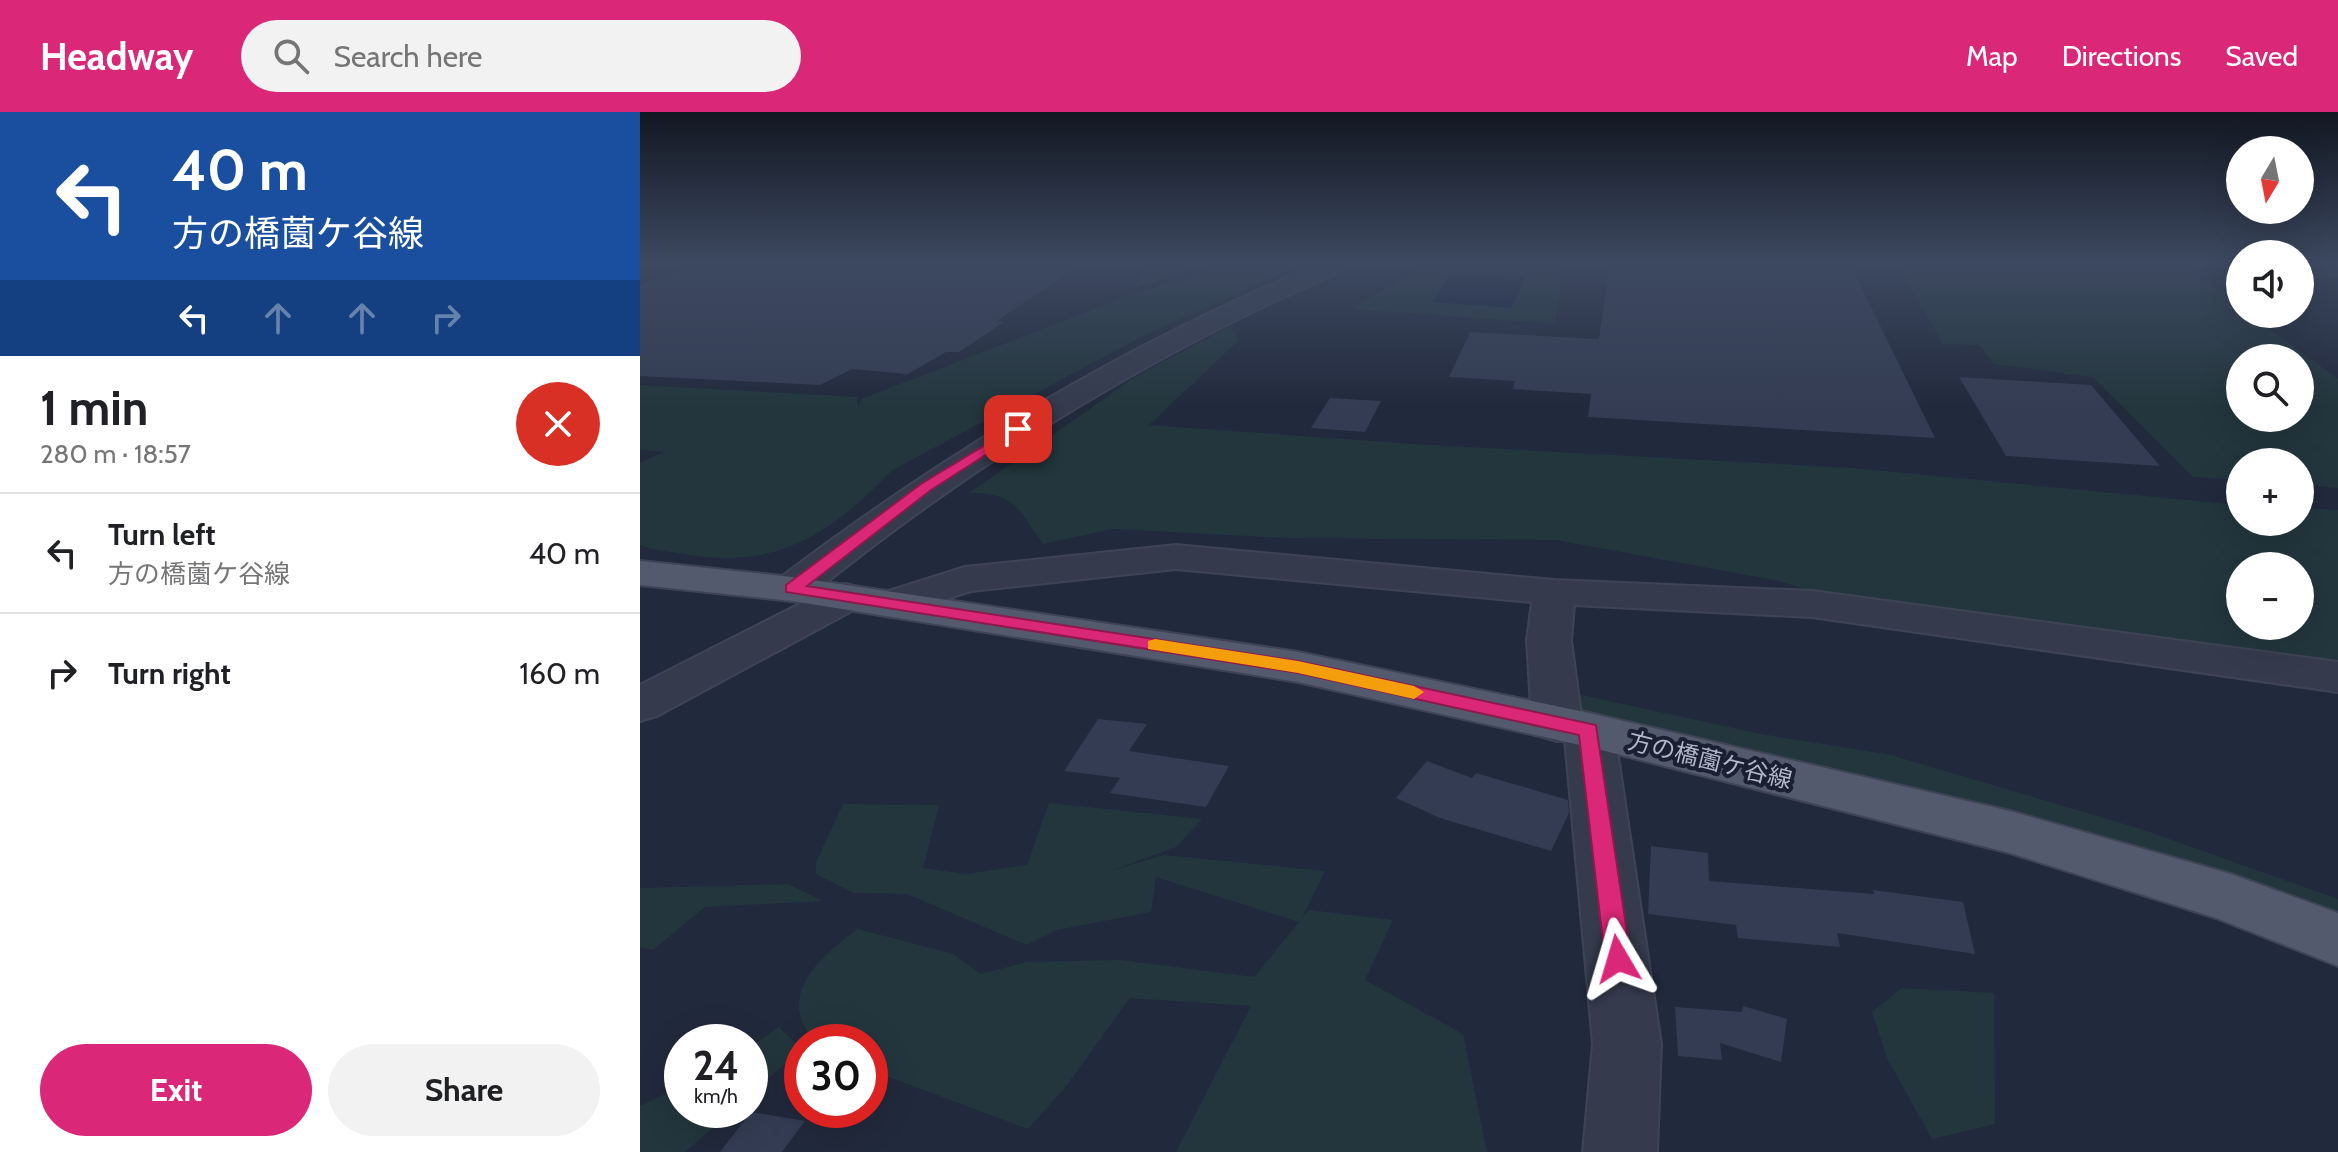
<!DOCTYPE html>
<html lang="en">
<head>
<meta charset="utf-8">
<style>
  body { margin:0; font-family:Cabin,"Noto Sans JP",sans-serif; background:#f2f2f2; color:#202124; height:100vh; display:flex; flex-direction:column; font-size:30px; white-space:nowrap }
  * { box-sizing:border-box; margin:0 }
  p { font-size:26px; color:#757577 }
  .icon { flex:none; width:44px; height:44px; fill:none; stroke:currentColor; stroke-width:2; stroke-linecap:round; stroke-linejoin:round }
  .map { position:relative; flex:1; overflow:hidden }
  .panel { display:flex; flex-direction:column; background:#fff; width:640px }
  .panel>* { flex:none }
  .guide { background:#1a4fa0; color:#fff; overflow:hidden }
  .needle { width:52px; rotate:190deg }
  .fabs { position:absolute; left:1586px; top:24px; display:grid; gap:16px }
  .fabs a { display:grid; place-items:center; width:88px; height:88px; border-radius:50%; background:#fff; box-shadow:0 8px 32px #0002; font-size:40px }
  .speed { position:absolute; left:24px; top:912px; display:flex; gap:16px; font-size:40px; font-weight:700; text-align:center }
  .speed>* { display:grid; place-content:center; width:104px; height:104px; border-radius:50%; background:#fff; box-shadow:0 8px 32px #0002; line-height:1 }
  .speed small { font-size:20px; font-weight:400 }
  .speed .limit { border:12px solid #d22; background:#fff; color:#111 }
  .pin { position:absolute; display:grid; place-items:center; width:68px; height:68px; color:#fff; margin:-34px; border-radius:16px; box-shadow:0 4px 12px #0006 }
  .me { position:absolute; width:88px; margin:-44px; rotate:353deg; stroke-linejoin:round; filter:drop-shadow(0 0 6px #0008) }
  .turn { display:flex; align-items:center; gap:28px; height:168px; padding:0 40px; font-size:36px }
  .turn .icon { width:104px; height:104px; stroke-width:2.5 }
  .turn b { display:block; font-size:56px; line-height:68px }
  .lanes { display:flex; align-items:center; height:76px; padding:0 40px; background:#0003; justify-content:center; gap:40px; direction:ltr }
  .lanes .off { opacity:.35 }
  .round { display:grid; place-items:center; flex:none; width:84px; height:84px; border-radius:42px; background:#f2f2f2 }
  .summary { display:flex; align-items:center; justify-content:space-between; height:136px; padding:0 40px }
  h1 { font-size:48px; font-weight:800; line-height:60px }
  .primary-button { display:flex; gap:16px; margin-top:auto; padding:16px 40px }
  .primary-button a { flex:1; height:92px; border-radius:48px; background:#db2777; color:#fff; font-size:32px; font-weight:800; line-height:92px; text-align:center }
  .primary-button a+a { background:#f2f2f2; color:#202124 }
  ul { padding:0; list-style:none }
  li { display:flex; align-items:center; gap:24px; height:120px; padding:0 40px; border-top:2px solid #e0e0e0 }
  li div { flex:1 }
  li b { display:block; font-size:30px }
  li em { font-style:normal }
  header { display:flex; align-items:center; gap:48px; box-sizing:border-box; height:112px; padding:0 40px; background:#db2777; color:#fff }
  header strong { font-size:38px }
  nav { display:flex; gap:44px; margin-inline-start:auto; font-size:28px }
  .search { width:560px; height:72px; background:#f2f2f2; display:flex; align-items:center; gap:20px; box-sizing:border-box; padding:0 28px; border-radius:44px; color:#757577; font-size:30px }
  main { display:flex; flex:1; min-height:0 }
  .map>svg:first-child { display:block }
</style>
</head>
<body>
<header>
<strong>Headway</strong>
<div class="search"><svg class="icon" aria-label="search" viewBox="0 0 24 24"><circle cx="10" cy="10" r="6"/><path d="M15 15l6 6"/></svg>Search here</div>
<nav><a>Map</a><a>Directions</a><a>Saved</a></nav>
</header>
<main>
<section class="panel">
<div class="guide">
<div class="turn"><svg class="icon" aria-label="left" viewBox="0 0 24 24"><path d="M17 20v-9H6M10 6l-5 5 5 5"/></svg><div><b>40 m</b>方の橋薗ケ谷線</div></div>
<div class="lanes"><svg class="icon" aria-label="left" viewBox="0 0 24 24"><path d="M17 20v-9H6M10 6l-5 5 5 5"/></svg><svg class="icon off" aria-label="ahead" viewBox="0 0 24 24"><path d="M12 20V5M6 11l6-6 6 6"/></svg><svg class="icon off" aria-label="ahead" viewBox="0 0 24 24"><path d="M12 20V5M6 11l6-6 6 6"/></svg><svg class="icon off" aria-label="right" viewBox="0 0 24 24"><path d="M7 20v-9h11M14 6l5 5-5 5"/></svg></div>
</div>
<div class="summary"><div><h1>1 min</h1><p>280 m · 18:57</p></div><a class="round" style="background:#d93025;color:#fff"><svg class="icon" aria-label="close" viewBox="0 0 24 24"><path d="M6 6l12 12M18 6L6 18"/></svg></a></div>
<ul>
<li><svg class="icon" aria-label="left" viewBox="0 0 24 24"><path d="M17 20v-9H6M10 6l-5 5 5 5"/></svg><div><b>Turn left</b><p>方の橋薗ケ谷線</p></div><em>40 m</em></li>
<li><svg class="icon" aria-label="right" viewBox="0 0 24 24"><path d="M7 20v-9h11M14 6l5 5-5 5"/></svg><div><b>Turn right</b></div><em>160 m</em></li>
</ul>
<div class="primary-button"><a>Exit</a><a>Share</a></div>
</section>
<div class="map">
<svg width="1698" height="1040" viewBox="0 0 1698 1040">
  <rect width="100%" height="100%" fill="#21293c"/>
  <g fill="#23363d" fill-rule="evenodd">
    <path d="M505,151H576L493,176L507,159L498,156Z"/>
    <path d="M592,151H665L505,223L251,359C192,422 137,457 49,443C33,440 15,439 0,433V351L24,340L0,338V273L217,285L218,297L221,287L491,183Z"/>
    <path d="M787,151L923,155L915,212L712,197Z"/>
    <path d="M1256,151H1540L1600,195V202H1610L1698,267V376L1660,373V350H1600V368L1553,365L1453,265L1354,252L1340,233L1303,232ZM1600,246H1660V306H1600Z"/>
    <path d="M1660,151H1698V167L1660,165Z"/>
    <path d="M592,213L598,229L509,313L789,333L1212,356L1600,393V410H1660V396L1698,398V568L1220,493L1139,469L916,428L649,426L473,417L403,432C376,396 377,381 329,381L495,265ZM1600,454H1660V514H1600Z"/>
    <path d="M914,577L1121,622L1251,643L1501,717L1698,787V816L916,600Z"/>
    <path d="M409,691L562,707L536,735L470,759L524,743L685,759L662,806L669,798L753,808L725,868L823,922L847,1040H536L611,894L490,886L424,977L388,1017L230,958V930H177C131,887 183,841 218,817L313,842L341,862L386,850L481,848L614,865L659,810L516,765L511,800L417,818L387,833L267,782L214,781L176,762V750L203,692L299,693L283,756L326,762L387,753Z"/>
    <path d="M148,772L183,789L65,795L13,838L0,835V776Z"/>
    <path d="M1262,876L1354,881L1355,1012L1292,1027L1248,948L1232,900Z"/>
    <path d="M139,915L162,937L110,983V936Z"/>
    <path d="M42,974V998H93L45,1040H0V994Z"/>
  </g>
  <path fill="#141e3b" d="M811,161L886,164L871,196L792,190Z"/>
  <g fill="#333c53">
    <path d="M56,151H444L355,210H364L319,240H306L268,262L212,257L180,273L0,264V173Z"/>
    <path d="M970,151L1212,156L1295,326L948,305L951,282L873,277L875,269L809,265L830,220L959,227Z"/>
    <path d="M1319,265L1451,273L1520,354L1366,344Z"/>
    <path d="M690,286L741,289L725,320L671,316Z"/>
    <path d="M458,607L507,612L489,639L589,654L566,695L470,681L480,666L424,659Z"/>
    <path d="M787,649L832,666L836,661L928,688L929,701L911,739L800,706L756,686Z"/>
    <path d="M1011,734L1068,741L1069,769L1234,782L1233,778L1323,790L1335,842L1197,821L1200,835L1098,826L1096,813L1008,802Z"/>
    <path d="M1103,894L1147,907L1141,950L1080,931L1082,948L1038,944L1035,895L1102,900Z"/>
    <path d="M111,1000L165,1009L142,1040H80Z"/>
  </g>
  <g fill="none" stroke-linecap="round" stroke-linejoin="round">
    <defs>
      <g id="minor">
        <path d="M682,151H712L709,156C512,240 333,351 167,486L152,489L137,486L131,477L137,468C306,340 486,231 682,151Z"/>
        <path d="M536,433L914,468L1172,479L1698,550V580L1172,505L934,493L931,528L941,603L949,601L967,606L974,618L1021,932L1017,1040H943L953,932L925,627L917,629L900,624L892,612L887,528L892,490L536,457L331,479L251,505L236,501L230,492L236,483L325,455Z"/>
        <path d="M206,472L221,476L227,485L221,494L17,604L0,609V573L191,476Z"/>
      </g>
      <path id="major" d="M0,449L152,465L658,540L949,601L1370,699L1591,762L1698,801V854L1576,806L1370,741L949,635L658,570L152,489L0,473Z"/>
    </defs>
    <use href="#minor" stroke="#3e4455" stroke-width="4"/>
    <use href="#major" stroke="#3e4455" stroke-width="4"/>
    <use href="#minor" fill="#353b4d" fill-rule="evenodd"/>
    <use href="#major" fill="#535a6d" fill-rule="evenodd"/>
  </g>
  <linearGradient id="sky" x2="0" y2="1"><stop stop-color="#121721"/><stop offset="0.51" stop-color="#3d4961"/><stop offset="1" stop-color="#3d4961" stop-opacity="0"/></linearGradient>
  <rect width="1698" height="296" fill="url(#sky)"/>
  <path fill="#db2777" stroke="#8e194d" stroke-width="2" d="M378,313L383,314V319L291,378L167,474L658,549L956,613L991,847L987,855L978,858L969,855L965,847L939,623L658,561L146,480V473L281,372Z"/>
  <path fill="#f59e0b" d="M515,527L658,549L774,574L784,580L774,587L658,561L508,537V529Z"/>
  <g text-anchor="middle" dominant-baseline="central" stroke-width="8" stroke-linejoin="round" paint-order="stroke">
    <g font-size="24" fill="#b0b6c8" stroke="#1a2031">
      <text transform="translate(1070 648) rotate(14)">方の橋薗ケ谷線</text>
    </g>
  </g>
</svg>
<div class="fabs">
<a><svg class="needle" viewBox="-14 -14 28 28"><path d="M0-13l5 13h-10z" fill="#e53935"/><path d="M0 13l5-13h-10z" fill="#757577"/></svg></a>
<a><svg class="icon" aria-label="sound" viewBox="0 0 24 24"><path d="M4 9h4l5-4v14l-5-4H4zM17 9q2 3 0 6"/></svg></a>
<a><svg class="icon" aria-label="search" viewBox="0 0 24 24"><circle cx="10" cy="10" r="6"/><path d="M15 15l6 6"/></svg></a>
<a>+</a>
<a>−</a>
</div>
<div class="speed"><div>24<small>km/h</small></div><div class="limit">30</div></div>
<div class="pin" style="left:378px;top:317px;background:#d93025"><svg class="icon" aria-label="arrive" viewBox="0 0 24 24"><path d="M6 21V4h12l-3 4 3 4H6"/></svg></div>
<svg class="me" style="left:978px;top:847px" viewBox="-20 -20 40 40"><path d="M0-17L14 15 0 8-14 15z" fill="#db2777" stroke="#fff" stroke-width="4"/></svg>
</div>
</main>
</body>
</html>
